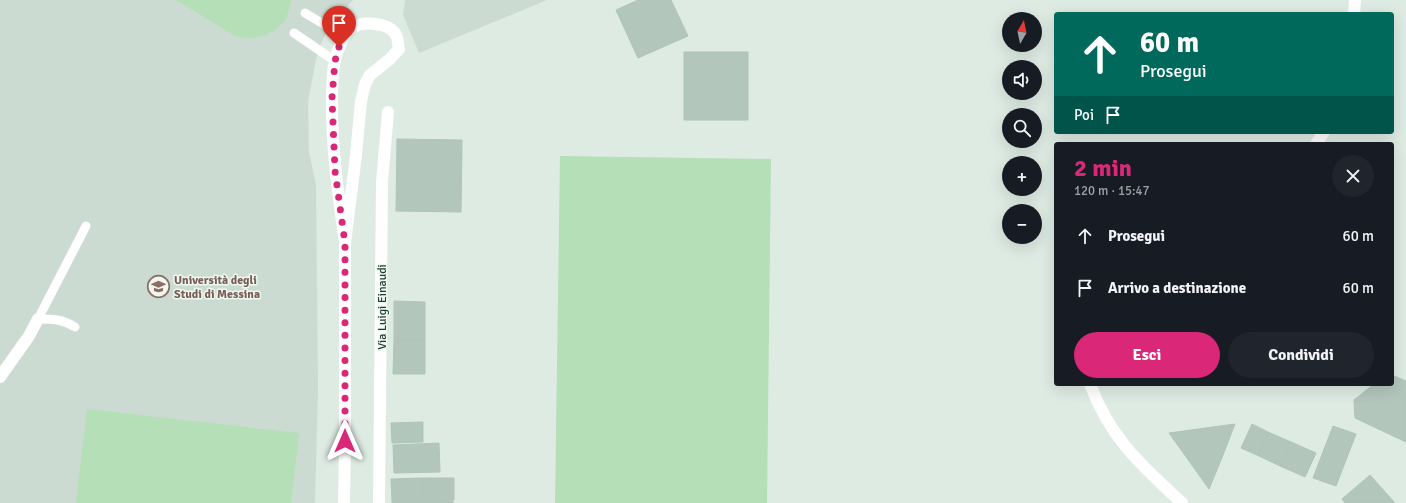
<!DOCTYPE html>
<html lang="it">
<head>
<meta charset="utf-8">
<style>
  body { margin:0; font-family:Signika,sans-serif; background:#20242c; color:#f1f3f6; height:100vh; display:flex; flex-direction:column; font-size:15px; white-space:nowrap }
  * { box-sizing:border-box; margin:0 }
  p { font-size:13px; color:#9ea1a6 }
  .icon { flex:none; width:22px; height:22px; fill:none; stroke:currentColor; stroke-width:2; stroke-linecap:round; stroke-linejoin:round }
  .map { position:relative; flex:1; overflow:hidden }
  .drawer { position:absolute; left:1054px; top:142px; width:340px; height:244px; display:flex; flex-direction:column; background:#171b24; border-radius:4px; box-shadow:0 4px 16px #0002 }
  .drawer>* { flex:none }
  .top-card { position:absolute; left:1054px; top:12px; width:340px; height:122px; border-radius:4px; box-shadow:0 4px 16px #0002; background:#00695c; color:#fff; overflow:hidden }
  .needle { width:26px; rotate:9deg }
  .tools { position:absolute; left:1002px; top:12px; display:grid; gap:8px }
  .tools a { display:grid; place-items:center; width:40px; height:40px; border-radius:50%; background:#171b24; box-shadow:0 4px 16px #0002; font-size:20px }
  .pin { position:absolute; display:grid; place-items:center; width:34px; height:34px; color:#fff; margin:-41px -17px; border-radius:50% 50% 50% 0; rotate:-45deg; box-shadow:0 0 4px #0007 }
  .pin .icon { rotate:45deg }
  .me { position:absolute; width:44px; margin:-22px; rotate:0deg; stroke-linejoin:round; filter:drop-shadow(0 0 3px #0008) }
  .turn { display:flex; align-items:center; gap:14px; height:84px; padding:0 20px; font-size:18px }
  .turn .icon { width:52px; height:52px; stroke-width:2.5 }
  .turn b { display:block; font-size:28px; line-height:34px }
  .then { display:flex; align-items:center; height:38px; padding:0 20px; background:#0003; gap:8px; font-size:15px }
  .round { display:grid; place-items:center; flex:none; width:42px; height:42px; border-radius:21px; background:#20242c }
  .headline { display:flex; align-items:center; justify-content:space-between; height:68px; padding:0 20px }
  h1 { font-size:24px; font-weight:700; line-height:30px; color:#db2777 }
  .primary-button { display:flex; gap:8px; margin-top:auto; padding:8px 20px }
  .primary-button a { flex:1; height:46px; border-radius:24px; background:#db2777; color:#fff; font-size:16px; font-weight:700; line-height:46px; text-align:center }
  .primary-button a+a { background:#20242c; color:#f1f3f6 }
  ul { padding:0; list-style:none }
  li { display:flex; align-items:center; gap:12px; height:52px; padding:0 20px }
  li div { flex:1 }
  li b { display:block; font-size:15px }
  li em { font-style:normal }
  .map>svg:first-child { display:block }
</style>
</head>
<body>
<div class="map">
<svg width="1406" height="503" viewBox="0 0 1406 503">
  <rect width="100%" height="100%" fill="#ddebe3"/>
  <g fill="#ccdbd1">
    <path d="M0,0H353L329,27L318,50L308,101L309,152L316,185L318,389L315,503H0Z"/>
    <path d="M405,0H547L419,53L403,15Z"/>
  </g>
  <g fill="#b4dfb7">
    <path d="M176,0H291L290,6L286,19L275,30L263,36L250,38L237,37Z"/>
    <path d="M560,156L771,159L767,503H555Z"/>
    <path d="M87,409L299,433L291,503H76Z"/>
  </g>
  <g fill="#b3c6bb" stroke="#afc5b8">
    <path d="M638,0H671L688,36L638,58L616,10Z"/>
    <rect x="684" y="52" width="64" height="68"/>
    <path d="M397,139L462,140L461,212L396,211Z"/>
    <path d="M394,301L425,302V340H394Z"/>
    <path d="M394,340H425V374H393Z"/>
    <path d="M1392,375L1406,381V442L1355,418L1354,400L1374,384H1392Z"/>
    <path d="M423,422V442L392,443L391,423Z"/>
    <path d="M1235,424L1221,460L1209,489L1169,433Z"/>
    <path d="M1252,424L1268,432L1257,455L1241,448Z"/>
    <path d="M1333,426L1356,434L1336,486L1313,478Z"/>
    <path d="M1268,432L1291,442L1280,466L1257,455Z"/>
    <path d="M1291,442L1316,453L1305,477L1280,466Z"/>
    <path d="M439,443L440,472L394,473L393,445Z"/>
    <path d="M1370,475L1395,503H1345L1342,499Z"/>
    <path d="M422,478V501H392L391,479Z"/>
    <path d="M422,478H454V500L422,501Z"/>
    <rect x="392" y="501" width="30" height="2"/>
    <rect x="422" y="501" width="31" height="2"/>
  </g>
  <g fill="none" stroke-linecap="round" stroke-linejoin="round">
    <g stroke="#fff" stroke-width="9">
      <path d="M305,13L345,37"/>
      <path d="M294,33L335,61"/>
      <path d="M75,327C62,319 53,319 38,319L86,226"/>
    </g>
    <g stroke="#fff" stroke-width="12">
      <path d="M0,377L29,336L38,319"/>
      <path d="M344,503L345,441V243L356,155L361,101L365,84L370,75L390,59L399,49C398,45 398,38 396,35C389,22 363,21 352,28C343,34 337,51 335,60C331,78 332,98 332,115C333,158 339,200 345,243"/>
      <path d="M379,503L382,182L388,112"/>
    </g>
    <g stroke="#fff" stroke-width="12">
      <path d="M1354,14L1355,0"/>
      <path d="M1316,144L1324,132"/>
      <path d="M1090,384C1110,438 1141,465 1182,503"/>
    </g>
  </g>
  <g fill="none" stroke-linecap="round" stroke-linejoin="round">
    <path stroke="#db2777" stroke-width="7" stroke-dasharray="0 12.6" d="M339,47L335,61L332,98L335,171L345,243V441"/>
  </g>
  <defs>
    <symbol id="university-ring" viewBox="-11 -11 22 22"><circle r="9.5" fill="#eef8f1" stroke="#8d6e63" stroke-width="1.5"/><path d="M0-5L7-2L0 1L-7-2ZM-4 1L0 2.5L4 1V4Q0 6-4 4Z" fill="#8d6e63"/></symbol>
  </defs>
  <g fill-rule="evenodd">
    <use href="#university-ring" x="146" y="274" width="25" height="25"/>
  </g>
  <g text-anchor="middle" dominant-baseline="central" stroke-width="3" stroke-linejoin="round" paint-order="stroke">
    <g font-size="12" font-weight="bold" fill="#785e54" stroke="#eef8f1" text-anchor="start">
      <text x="174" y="280">Università degli<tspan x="174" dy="14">Studi di Messina</tspan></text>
    </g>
    <g font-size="12" fill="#1d3c2e" stroke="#eef8f1">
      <text transform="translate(382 307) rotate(-90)">Via Luigi Einaudi</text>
    </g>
  </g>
</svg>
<div class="tools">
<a><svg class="needle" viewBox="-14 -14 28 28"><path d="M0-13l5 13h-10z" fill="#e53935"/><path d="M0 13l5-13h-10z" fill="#9ea1a6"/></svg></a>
<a><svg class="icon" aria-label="sound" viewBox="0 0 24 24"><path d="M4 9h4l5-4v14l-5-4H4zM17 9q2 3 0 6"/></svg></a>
<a><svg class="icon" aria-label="search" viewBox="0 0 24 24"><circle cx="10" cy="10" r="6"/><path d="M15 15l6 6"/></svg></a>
<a>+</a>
<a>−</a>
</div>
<div class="pin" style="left:339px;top:47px;background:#d93025"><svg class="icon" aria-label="arrive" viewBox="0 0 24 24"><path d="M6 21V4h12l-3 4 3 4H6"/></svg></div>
<svg class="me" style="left:345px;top:441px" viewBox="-20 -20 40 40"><path d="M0-17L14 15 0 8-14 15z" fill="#db2777" stroke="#fff" stroke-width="4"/></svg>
<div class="top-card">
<div class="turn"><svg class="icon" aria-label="ahead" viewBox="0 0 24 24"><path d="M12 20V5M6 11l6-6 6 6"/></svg><div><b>60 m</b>Prosegui</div></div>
<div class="then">Poi<svg class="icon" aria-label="arrive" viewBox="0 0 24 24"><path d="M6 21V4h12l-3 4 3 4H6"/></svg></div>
</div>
<section class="drawer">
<div class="headline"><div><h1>2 min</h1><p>120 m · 15:47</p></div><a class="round"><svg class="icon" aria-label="close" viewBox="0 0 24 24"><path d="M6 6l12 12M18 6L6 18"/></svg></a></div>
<ul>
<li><svg class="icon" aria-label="ahead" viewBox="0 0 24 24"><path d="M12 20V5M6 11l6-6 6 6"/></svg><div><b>Prosegui</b></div><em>60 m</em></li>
<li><svg class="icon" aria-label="arrive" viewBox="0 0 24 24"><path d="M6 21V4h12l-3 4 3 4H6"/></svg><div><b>Arrivo a destinazione</b></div><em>60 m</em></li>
</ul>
<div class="primary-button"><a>Esci</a><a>Condividi</a></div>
</section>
</div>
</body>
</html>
